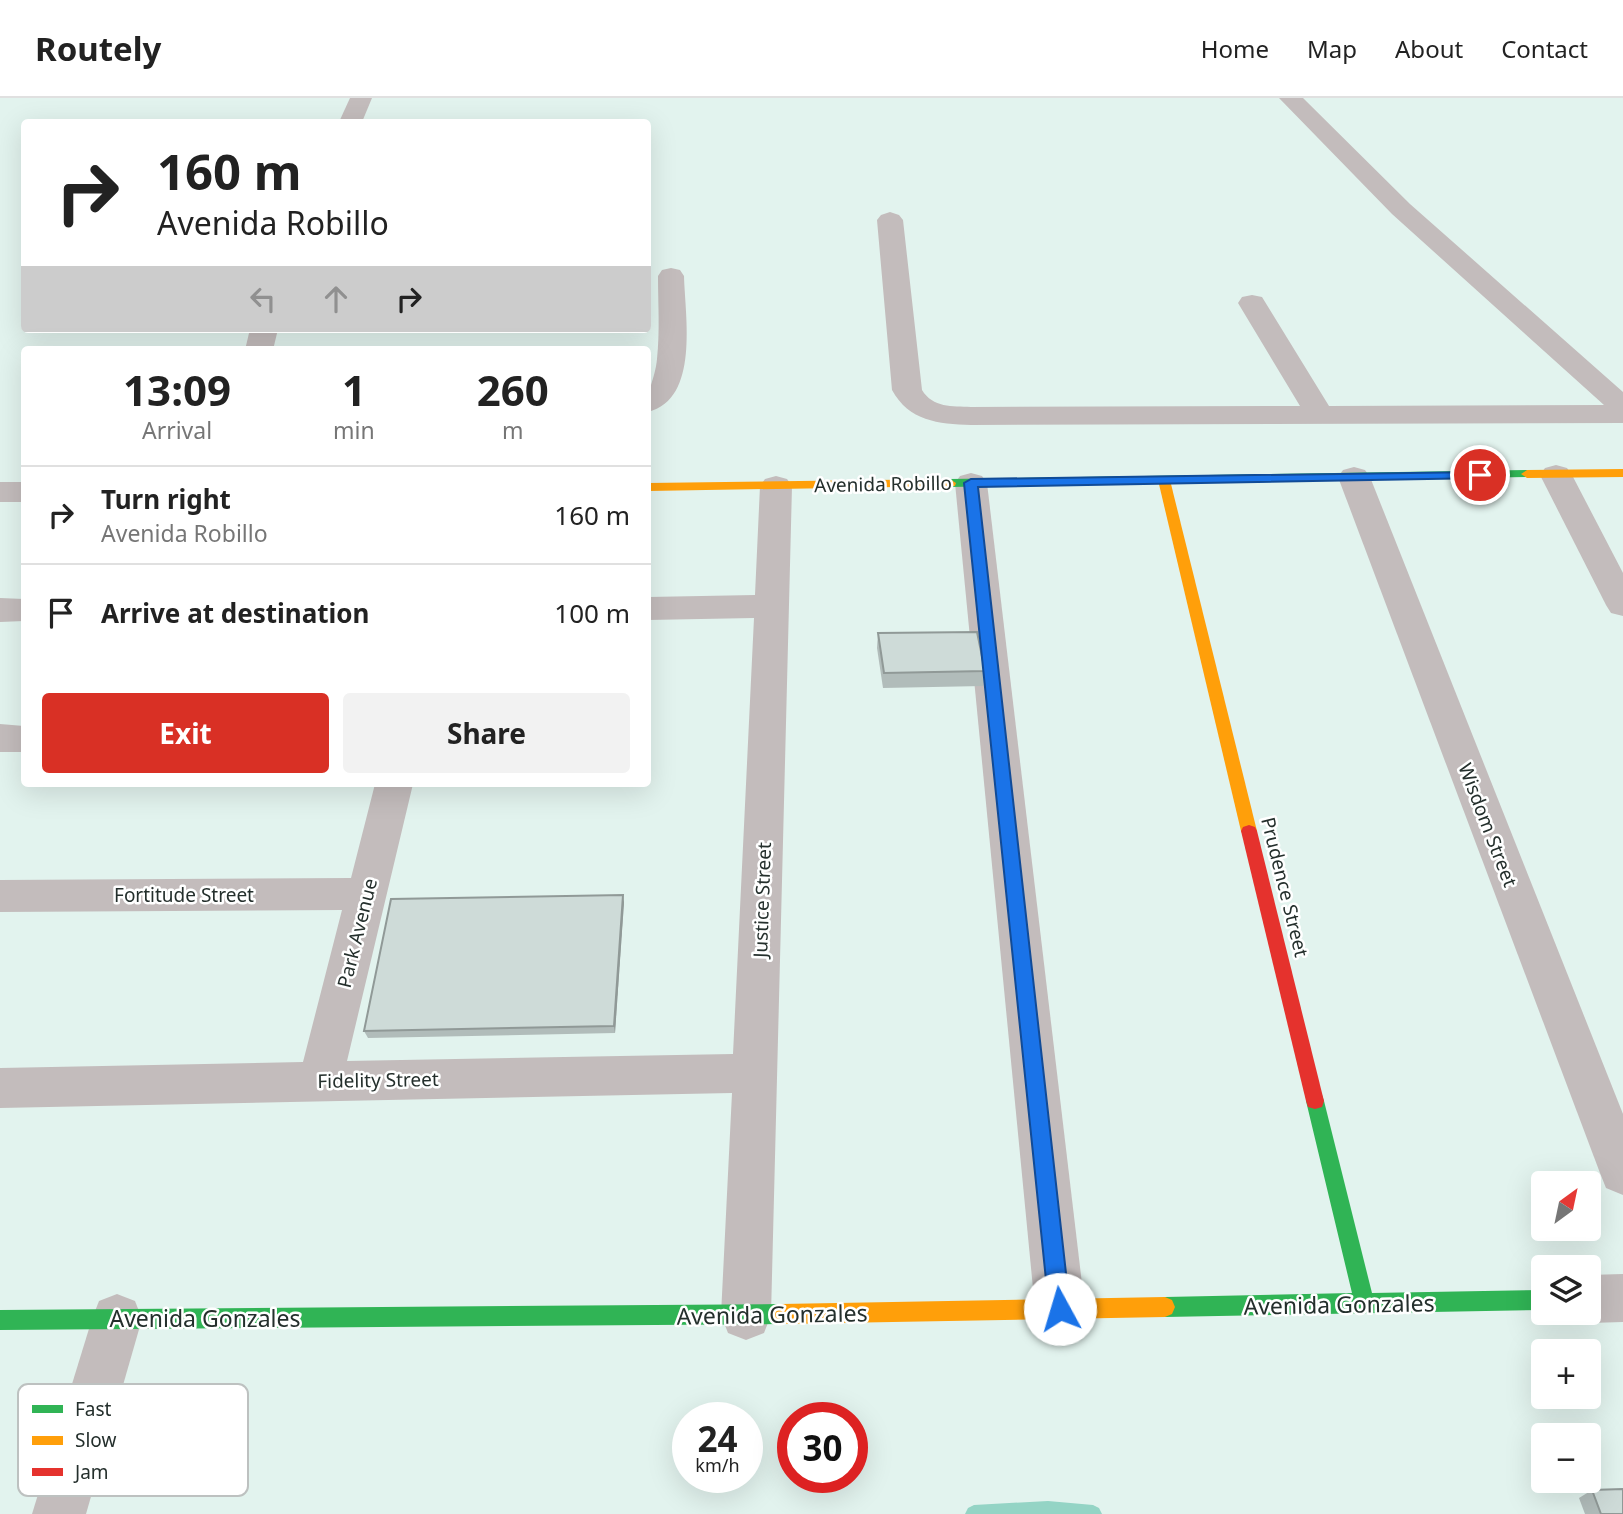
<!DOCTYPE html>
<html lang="en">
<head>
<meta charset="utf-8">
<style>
  body { margin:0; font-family:"Noto Sans",sans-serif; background:#f2f2f2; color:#222; height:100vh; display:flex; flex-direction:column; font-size:26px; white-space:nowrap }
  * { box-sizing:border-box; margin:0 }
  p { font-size:23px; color:#767676 }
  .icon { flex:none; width:38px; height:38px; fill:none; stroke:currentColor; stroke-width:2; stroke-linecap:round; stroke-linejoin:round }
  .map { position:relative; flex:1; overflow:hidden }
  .details { position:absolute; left:21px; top:248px; width:630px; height:441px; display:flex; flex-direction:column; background:#fff; border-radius:7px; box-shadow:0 7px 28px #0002 }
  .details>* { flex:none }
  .banner { position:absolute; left:21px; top:21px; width:630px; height:214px; border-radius:7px; box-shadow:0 7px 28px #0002; background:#fff; color:#222; overflow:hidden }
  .needle { width:46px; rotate:33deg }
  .tools { position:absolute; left:1531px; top:1073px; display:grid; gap:14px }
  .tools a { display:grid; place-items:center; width:70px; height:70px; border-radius:7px; background:#fff; box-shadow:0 7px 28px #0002; font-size:35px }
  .speed { position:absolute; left:672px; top:1304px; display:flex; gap:14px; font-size:35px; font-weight:700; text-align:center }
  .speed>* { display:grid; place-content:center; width:91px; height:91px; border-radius:50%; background:#fff; box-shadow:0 7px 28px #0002; line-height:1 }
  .speed small { font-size:18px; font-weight:400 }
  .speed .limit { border:10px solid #d22; background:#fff; color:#111 }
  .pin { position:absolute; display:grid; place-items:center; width:60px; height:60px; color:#fff; margin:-30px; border:4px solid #fff; border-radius:50%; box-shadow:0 2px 7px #0007 }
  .me { position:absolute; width:77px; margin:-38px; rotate:354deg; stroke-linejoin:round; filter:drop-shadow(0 0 5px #0008) }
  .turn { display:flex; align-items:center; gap:24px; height:147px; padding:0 21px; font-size:32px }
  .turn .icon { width:91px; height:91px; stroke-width:2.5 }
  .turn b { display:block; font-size:49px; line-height:60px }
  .lanes { display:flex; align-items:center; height:66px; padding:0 21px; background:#0003; justify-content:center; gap:35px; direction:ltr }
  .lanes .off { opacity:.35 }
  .eta { display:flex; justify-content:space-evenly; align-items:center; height:119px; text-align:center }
  .eta b { font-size:42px; font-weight:700; line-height:49px }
  .primary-button { display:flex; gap:14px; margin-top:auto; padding:14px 21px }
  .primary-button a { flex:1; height:80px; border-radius:7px; background:#d93025; color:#fff; font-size:28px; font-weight:700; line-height:80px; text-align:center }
  .primary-button a+a { background:#f2f2f2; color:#222 }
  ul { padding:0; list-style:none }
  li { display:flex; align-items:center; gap:21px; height:98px; padding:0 21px; border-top:2px solid #e0e0e0 }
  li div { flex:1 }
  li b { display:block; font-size:26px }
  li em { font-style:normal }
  header { display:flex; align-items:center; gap:42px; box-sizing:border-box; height:98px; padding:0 35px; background:#fff; border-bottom:2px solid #e0e0e0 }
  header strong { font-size:33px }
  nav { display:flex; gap:38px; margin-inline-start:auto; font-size:24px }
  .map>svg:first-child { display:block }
</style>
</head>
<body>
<header>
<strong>Routely</strong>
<nav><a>Home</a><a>Map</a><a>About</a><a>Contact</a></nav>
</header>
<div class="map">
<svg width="1623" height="1416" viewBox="0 0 1623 1416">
  <rect width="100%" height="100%" fill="#e2f3ee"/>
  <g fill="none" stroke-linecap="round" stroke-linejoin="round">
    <path fill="#94d4c5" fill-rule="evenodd" d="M1048,1403L1093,1407L1099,1410L1102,1416H965L968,1410L974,1407Z"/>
    <g fill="#c3bcbc" fill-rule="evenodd">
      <path d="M350,0H372L362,24H339Z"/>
      <path d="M1279,0H1303L1410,106L1623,294V325L971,327C938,326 909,323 892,292L877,122L881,117L890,114L899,117L903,122L922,292C933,310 952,308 971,309L1300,308L1238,205L1242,199L1252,197L1262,199L1329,308L1604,307L1392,116Z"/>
      <path d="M671,170L680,172L684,178C685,218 700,301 648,314C646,292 655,282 657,261C660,233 658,206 658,178L662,172Z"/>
      <path d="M250,231H278L273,252H245Z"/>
      <path d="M1556,367L1567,370L1572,377L1623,475V518L1611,515L1606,507L1540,377L1545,370Z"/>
      <path d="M1354,369L1365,372L1370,379L1623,1016V1097L1606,1090L1600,1075L1338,379L1343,372Z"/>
      <path d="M971,375L982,378L987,385L1085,1211L1078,1228L1060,1236L1042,1228L1035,1211L955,385L960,378Z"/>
      <path d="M776,378L787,381L792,388L771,1217L764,1235L746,1242L728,1235L721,1217L732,995L0,1010V970L303,964L342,812L0,814V782L351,780L375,686H413L347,963L733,956L754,520L648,522V499L755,497L760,388L765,381Z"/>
      <rect x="0" y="384" width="24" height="20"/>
      <path d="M0,500L24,501V523L0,524Z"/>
      <path d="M0,626L24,628V654H0Z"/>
      <path d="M1623,1176V1224L1589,1225L1571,1218L1570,1214H1589V1177Z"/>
      <path d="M117,1196L135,1203L142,1221L86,1416H32L92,1221L99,1203Z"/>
    </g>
    <g fill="#30b455" fill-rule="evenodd">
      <path d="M1527,372L1531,373V379L950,389L944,385L950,381Z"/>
      <path d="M1315,995L1322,997L1324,1003L1372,1195L1544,1192V1212L1165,1219L1158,1216L1155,1209L1158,1202L1165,1199L1352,1195L1306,1003L1308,997Z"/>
      <path d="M781,1206L788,1209L791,1216L788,1223L781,1226L0,1232V1212Z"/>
    </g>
    <g fill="#ff9f0a" fill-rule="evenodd">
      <path d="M1623,371V379L1527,380L1521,376L1527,372Z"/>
      <path d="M1164,378L1170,382L1257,733L1255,737H1243L1241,733L1158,382Z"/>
      <path d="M950,381L956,385L955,388L648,393V385Z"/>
      <path d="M1165,1199L1172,1202L1175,1209L1172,1216L1165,1219L781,1226L774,1223L771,1216L774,1209L781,1206Z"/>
    </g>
    <path fill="#e5322d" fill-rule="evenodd" d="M1249,727L1255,729L1257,733L1324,1003L1322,1009L1315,1011L1308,1009L1306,1003L1241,733L1243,729Z"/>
  </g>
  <g fill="#b1bcba">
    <path d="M878,535L985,573L983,588L883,590L877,550Z"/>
    <path d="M624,804L615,935L368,940L364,933Z"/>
    <path d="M1592,1392L1623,1416H1585L1579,1400Z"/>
  </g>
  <path fill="#909997" d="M623,797L624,804L615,935L614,928Z"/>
  <g fill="#cedbd8" stroke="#909997" stroke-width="2">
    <path d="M977,534L985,573L884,575L878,535Z"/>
    <path d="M623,797L614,928L364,933L391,801Z"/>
    <path d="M1623,1391V1416H1601L1592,1392Z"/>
  </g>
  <path fill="#1a73e8" stroke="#114b97" stroke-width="2" d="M1480,374L1487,377L1485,380L978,389L1070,1211L1067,1218L1060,1221L1053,1218L1049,1211L964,385L971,381Z"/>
  <g text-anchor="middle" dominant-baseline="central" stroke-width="5" stroke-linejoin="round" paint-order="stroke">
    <g font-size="19" fill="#242f2c" stroke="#fff">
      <text transform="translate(883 386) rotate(-1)">Avenida Robillo</text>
      <text transform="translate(1488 727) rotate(69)">Wisdom Street</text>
      <text transform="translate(1285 789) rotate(76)">Prudence Street</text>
      <text x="184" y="797">Fortitude Street</text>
      <text transform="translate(762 802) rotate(-88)">Justice Street</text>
      <text transform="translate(357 835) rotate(-76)">Park Avenue</text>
      <text transform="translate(378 982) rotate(-1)">Fidelity Street</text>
    </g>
    <g font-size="23" fill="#242f2c" stroke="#fff">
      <text transform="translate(1339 1206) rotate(-1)">Avenida Gonzales</text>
      <text transform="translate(772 1216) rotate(-1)">Avenida Gonzales</text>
      <text x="205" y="1220">Avenida Gonzales</text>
    </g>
  </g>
  <rect x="18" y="1286" width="230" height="112" rx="10" fill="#fff" stroke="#bdc1c0" stroke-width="2"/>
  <rect x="32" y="1307" width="31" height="8" fill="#30b455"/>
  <rect x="32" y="1338" width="31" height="9" fill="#ff9f0a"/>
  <rect x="32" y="1370" width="31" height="8" fill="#e5322d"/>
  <g font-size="19" fill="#242f2c">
    <text x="75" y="1318">Fast</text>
    <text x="75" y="1349">Slow</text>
    <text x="75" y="1381">Jam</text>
  </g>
</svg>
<div class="tools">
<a><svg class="needle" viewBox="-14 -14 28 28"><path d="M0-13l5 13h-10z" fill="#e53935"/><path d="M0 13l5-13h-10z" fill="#767676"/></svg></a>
<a><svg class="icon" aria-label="layers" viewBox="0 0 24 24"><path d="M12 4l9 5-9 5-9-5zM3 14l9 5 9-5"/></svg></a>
<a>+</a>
<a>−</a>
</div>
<div class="speed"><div>24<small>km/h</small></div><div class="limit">30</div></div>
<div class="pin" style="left:1480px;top:377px;background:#d93025"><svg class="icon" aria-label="arrive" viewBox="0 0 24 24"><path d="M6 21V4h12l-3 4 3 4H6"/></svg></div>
<svg class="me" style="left:1060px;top:1211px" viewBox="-20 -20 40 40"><circle r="19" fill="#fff"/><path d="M0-13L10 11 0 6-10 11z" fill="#1a73e8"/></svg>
<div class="banner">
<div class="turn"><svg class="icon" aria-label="right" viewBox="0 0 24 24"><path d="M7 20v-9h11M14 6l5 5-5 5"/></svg><div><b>160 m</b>Avenida Robillo</div></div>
<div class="lanes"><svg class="icon off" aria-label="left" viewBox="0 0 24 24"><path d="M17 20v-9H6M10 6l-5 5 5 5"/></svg><svg class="icon off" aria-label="ahead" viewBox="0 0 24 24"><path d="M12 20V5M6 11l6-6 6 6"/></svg><svg class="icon" aria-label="right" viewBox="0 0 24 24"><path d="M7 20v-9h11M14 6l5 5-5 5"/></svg></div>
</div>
<section class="details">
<div class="eta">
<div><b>13:09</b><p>Arrival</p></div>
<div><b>1</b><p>min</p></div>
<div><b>260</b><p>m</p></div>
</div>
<ul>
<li><svg class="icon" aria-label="right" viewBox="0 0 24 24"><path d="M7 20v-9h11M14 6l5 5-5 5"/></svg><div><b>Turn right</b><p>Avenida Robillo</p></div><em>160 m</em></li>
<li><svg class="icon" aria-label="arrive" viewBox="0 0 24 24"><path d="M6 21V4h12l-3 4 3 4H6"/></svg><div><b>Arrive at destination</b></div><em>100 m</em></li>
</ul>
<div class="primary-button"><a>Exit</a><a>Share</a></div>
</section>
</div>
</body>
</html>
